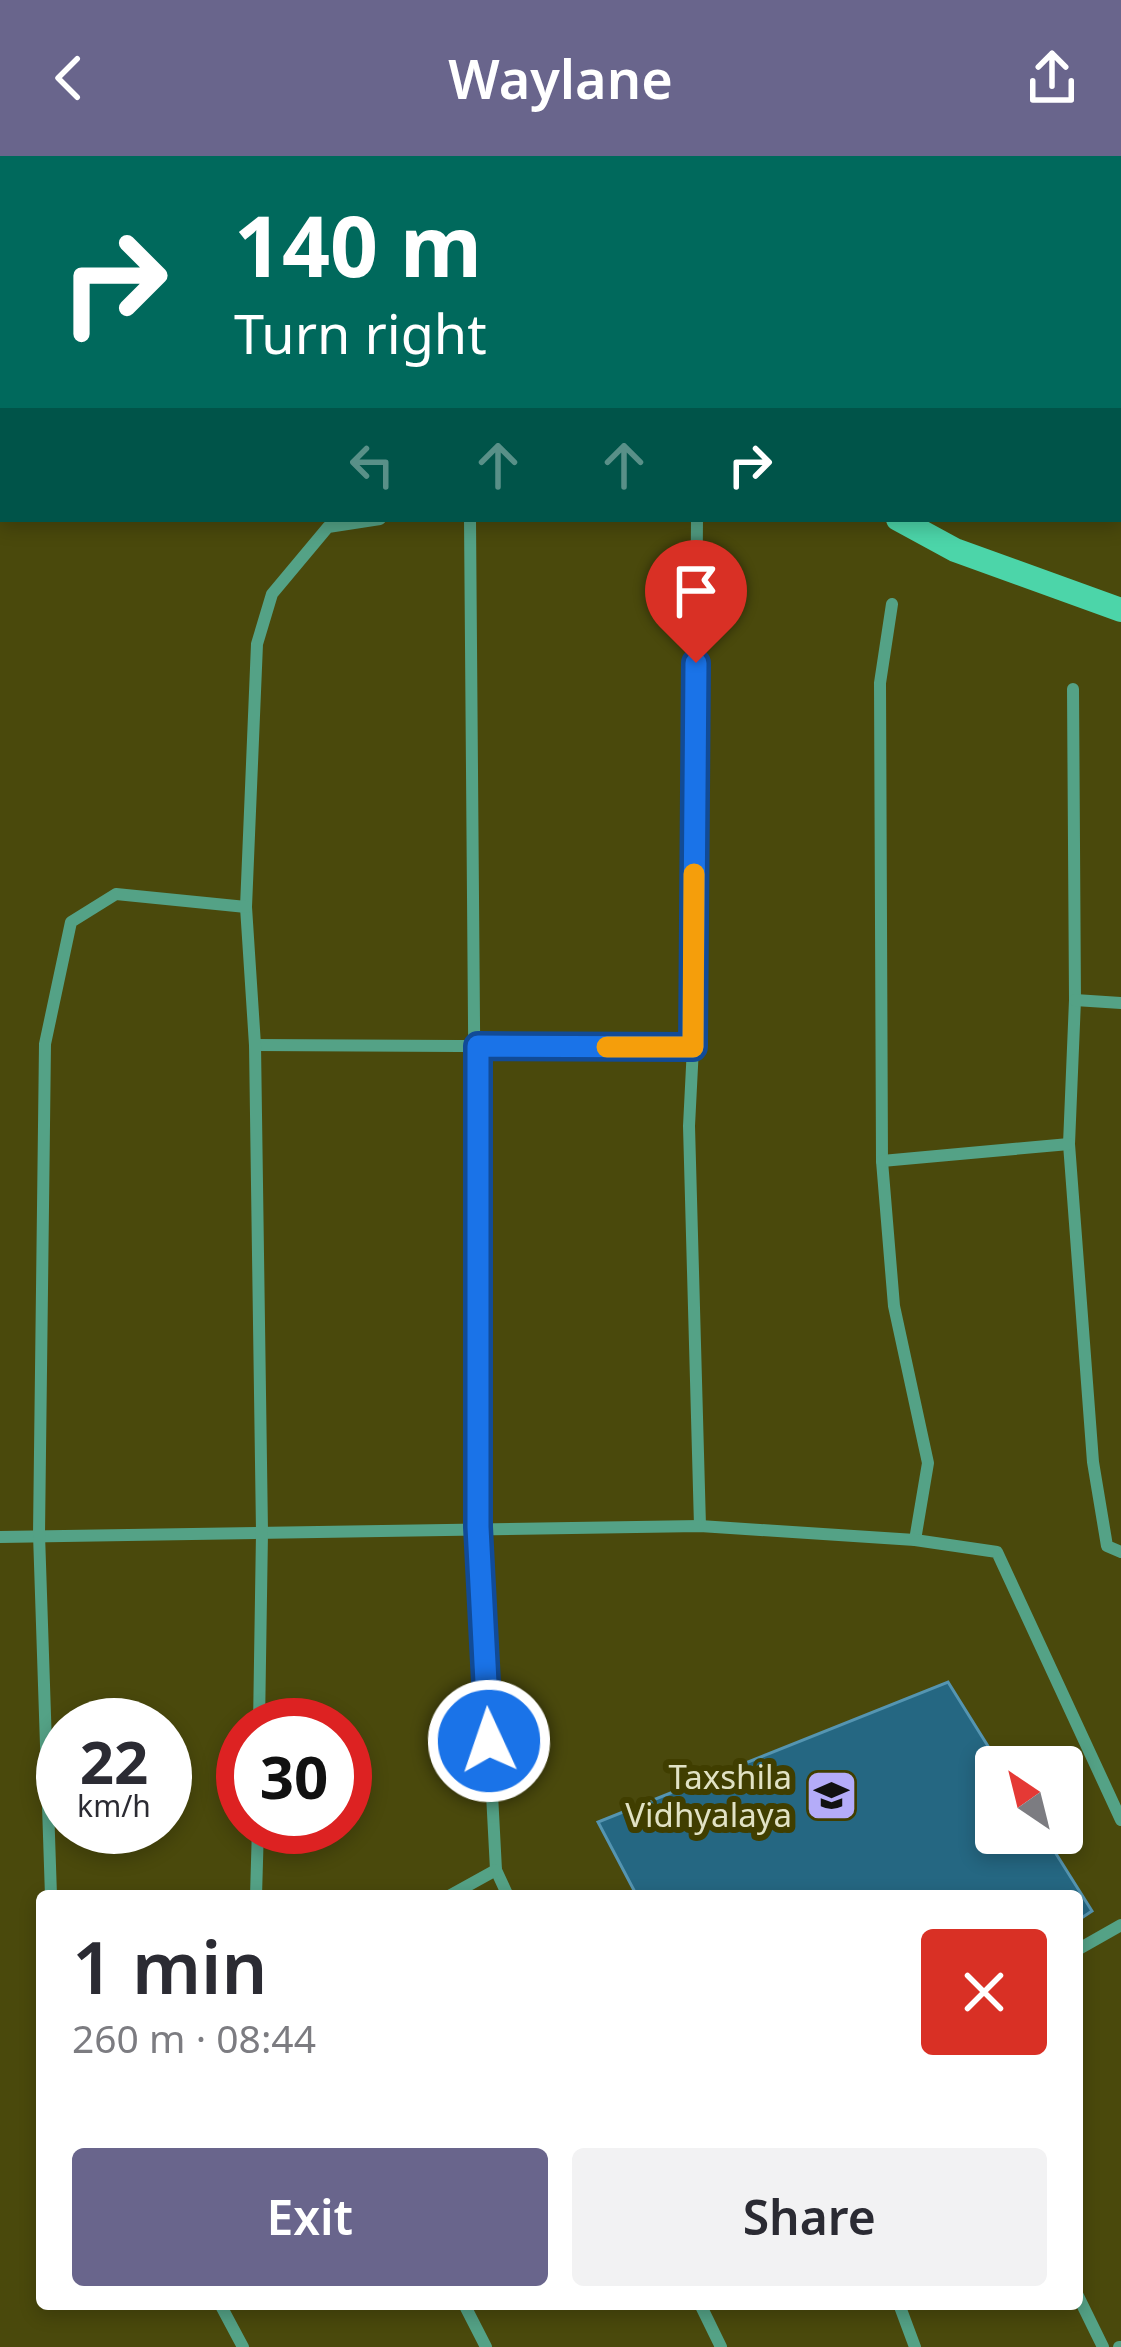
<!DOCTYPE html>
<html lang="en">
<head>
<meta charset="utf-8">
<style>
  body { margin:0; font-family:"Noto Sans",sans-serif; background:#f2f2f3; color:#2b2b33; height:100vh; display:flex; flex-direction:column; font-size:45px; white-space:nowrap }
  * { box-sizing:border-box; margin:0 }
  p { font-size:39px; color:#7c7c81 }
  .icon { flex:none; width:66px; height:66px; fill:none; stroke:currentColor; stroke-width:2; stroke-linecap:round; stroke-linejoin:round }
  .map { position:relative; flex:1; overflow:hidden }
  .sheet { position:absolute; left:36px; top:1734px; width:1047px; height:420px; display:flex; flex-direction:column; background:#fff; border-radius:12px; box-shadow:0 6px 18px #0003 }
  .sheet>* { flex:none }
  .guide { position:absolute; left:0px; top:0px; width:1122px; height:366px; box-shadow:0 6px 18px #0003; background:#00695c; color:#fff; overflow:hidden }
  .needle { width:78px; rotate:325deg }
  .tools { position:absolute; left:975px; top:1590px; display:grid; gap:24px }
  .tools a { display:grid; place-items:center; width:108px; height:108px; border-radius:12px; background:#fff; box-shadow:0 6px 18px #0003; font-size:60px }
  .speed { position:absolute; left:36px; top:1542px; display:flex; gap:24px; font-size:60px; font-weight:700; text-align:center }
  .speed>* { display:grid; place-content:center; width:156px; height:156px; border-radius:50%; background:#fff; box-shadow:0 6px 18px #0003; line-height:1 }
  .speed small { font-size:30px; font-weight:400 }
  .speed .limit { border:18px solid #d22; background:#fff; color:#111 }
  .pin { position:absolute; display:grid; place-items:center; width:102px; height:102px; color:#fff; margin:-123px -51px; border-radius:50% 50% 50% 0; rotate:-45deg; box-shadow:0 0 12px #0007 }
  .pin .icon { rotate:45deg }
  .me { position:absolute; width:132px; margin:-66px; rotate:357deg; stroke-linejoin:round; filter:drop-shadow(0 0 9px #0008) }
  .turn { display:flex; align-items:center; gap:42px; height:252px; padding:0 36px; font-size:54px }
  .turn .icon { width:156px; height:156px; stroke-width:2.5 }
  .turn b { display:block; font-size:84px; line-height:102px }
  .lanes { display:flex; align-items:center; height:114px; padding:0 36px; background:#0003; justify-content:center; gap:60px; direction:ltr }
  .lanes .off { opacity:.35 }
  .round { display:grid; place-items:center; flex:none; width:126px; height:126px; border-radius:12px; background:#f2f2f3 }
  .summary { display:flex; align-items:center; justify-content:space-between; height:204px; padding:0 36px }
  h1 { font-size:72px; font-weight:600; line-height:90px }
  .cta { display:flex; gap:24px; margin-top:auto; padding:24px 36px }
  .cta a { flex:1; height:138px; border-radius:12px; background:#69658c; color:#fff; font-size:48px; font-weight:600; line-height:138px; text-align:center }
  .cta a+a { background:#f2f2f3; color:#2b2b33 }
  header { display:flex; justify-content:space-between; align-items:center; height:156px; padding:0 36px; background:#69658c; color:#fff; font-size:54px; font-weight:600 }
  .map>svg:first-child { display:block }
</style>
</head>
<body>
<header><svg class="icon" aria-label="back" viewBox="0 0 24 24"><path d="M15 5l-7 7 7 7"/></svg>Waylane<svg class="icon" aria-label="share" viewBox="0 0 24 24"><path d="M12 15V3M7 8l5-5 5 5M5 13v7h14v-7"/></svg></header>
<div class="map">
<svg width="1121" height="2191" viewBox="0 0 1121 2191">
  <rect width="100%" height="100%" fill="#4a490c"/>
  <path fill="#256782" stroke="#5595b1" stroke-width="3" d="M948,1526L1001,1611H996V1677H1043L1092,1755L1077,1765V1740H637L598,1666Z"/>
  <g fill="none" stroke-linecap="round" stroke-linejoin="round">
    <g stroke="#54a286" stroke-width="12">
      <path d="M375,0L376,3"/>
      <path d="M671,0L672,3"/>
      <path d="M879,0L880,3"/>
      <path d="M1064,0L1065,3"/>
      <path d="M470,363L478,1371L496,1714L508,1740"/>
      <path d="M892,448L880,527L882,1005L894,1150L928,1307L915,1384"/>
      <path d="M1073,533L1075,844L1069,988L1093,1306L1107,1390L1121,1396"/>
      <path d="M1075,844L1121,847"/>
      <path d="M255,889L693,891L689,970L700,1370"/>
      <path d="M693,891L697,363"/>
      <path d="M882,1005L1069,988"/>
      <path d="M0,1381L700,1370L915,1384L997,1396L1121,1664"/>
      <path d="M259,1569L262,1376L255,889L246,751L257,488L272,438L328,371L380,363"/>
      <path d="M51,1740L39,1378L45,888L71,766L116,738L246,751"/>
      <path d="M256,1740L258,1671"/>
      <path d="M449,1740L496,1714"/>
      <path d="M1077,1794L1121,1769"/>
      <path d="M1077,2138L1103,2191"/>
      <path d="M220,2148L243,2191"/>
      <path d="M464,2148L486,2191"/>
      <path d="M700,2148L721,2191"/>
      <path d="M899,2148L915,2191"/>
      <path d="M1119,2191H1121"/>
    </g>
    <g stroke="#4cd5a9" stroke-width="24">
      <path d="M0,208H3"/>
      <path d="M898,363L955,394L1121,454"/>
    </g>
  </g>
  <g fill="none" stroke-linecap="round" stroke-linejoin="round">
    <defs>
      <path id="route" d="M489,1585L478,1371V890L693,891L696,507"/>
    </defs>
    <use href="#route" stroke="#114b97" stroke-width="30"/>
    <use href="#route" stroke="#1a73e8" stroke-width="21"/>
    <path stroke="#f59e0b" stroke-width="21" d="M607,891H693L694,718"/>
  </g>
  <defs>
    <symbol id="school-square" viewBox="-11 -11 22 22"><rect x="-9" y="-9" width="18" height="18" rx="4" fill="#b4acf9" stroke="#403e00"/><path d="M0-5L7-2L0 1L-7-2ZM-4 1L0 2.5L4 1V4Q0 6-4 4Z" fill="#111"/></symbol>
  </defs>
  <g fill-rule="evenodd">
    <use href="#school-square" x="802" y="1610" width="59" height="59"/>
  </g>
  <g text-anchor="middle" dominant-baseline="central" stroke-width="12" stroke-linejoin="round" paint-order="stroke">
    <g font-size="33" fill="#e1e2c4" stroke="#403e00" text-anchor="end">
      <text x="792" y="1620">Taxshila<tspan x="792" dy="38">Vidhyalaya</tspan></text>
    </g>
  </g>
</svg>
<div class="tools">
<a><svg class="needle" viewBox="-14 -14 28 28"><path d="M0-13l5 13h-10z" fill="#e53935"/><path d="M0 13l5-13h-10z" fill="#7c7c81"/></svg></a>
</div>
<div class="speed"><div>22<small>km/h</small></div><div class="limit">30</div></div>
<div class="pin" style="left:696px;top:507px;background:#d93025"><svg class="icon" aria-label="arrive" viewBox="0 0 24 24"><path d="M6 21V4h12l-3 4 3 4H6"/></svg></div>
<svg class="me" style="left:489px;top:1585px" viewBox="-20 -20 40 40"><circle r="17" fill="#1a73e8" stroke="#fff" stroke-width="3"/><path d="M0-11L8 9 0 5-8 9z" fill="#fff"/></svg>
<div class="guide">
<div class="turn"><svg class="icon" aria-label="right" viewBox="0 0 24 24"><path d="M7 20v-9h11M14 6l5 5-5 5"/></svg><div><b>140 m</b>Turn right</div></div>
<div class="lanes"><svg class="icon off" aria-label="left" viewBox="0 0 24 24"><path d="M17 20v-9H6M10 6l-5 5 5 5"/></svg><svg class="icon off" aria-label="ahead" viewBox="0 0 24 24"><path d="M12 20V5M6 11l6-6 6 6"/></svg><svg class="icon off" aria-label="ahead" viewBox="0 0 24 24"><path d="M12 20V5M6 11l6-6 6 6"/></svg><svg class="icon" aria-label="right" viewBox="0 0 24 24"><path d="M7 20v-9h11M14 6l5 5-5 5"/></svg></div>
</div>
<section class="sheet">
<div class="summary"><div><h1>1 min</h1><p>260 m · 08:44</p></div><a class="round" style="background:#d93025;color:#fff"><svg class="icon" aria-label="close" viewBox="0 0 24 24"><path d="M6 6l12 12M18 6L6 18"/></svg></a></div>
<div class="cta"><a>Exit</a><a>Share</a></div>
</section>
</div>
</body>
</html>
